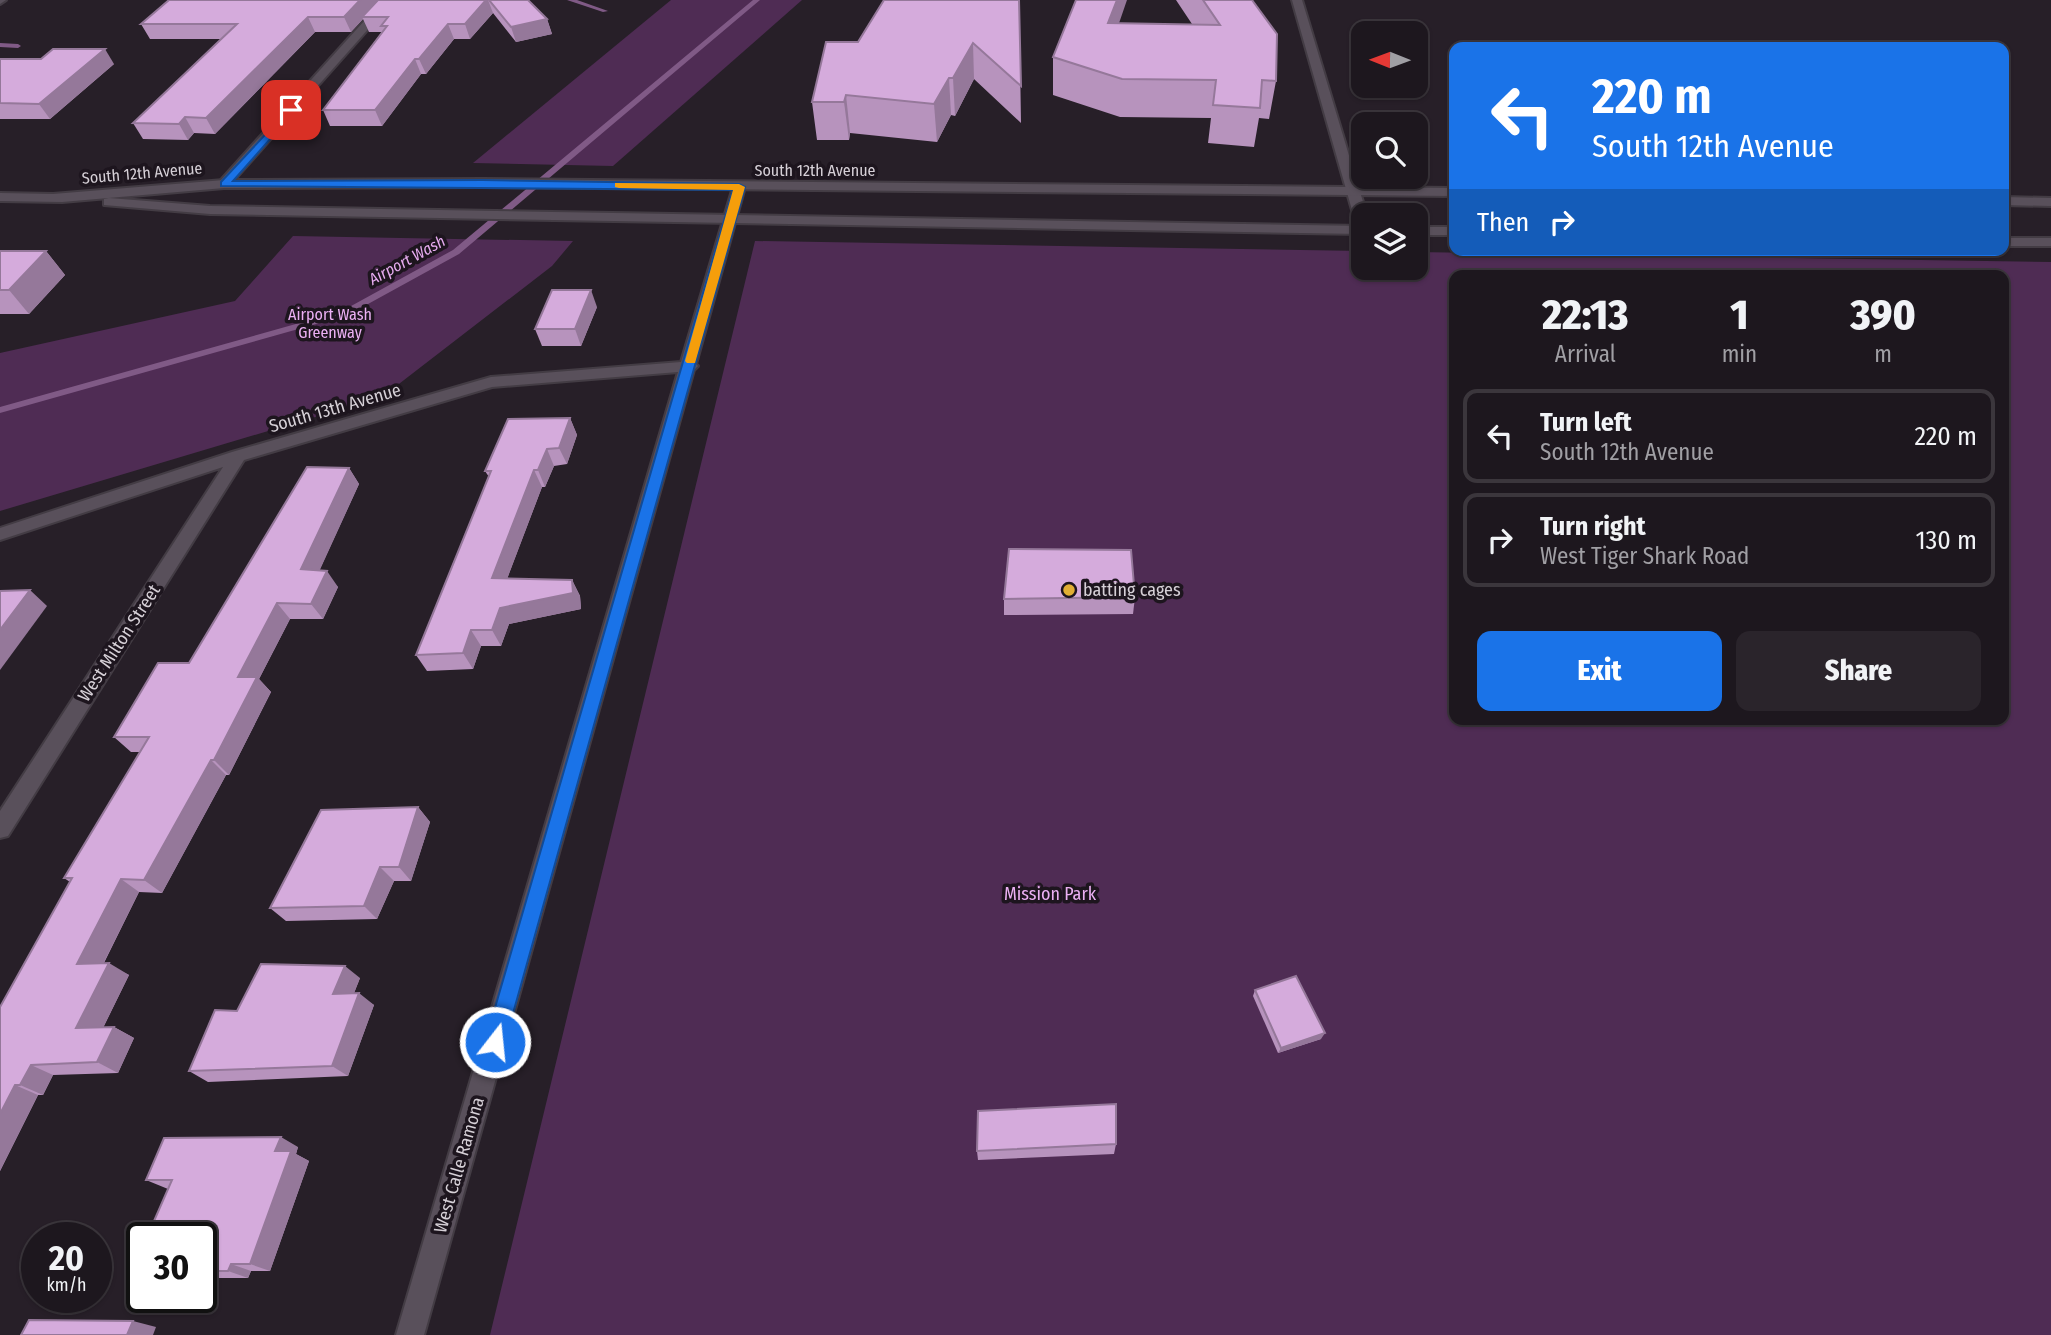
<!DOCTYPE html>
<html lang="en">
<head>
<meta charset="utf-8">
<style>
  body { margin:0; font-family:"Fira Sans Condensed",sans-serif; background:#2a242b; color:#f1f3f6; height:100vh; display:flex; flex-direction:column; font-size:26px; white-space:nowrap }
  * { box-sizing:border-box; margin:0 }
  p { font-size:23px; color:#a09fa4 }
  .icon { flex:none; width:38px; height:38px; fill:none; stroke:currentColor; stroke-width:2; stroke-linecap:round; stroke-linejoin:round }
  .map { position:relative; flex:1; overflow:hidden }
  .sheet { position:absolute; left:1449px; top:270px; width:560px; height:455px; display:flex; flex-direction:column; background:#1d171e; border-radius:14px; box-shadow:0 2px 5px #0004,0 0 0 2px #3b363c }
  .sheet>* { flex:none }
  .hud { position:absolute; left:1449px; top:42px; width:560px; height:214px; border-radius:14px; box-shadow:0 2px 5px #0004,0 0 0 2px #3b363c; background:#1a73e8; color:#fff; overflow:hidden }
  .needle { width:46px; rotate:271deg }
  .fabs { position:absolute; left:1351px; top:21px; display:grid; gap:14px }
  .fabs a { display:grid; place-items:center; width:77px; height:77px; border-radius:14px; background:#1d171e; box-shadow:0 2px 5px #0004,0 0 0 2px #3b363c; font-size:35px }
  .speed { position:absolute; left:21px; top:1222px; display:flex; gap:14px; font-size:35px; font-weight:700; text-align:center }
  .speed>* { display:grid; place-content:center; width:91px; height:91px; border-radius:50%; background:#1d171e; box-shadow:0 2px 5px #0004,0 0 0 2px #3b363c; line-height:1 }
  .speed small { font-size:18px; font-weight:400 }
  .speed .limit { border:4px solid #111; border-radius:10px; background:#fff; color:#111 }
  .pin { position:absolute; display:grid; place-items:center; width:60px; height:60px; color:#fff; margin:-30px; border-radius:14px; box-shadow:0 4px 10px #0006 }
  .me { position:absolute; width:77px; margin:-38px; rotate:16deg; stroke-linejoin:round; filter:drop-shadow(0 0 5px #0008) }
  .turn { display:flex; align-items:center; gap:24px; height:147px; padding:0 28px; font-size:32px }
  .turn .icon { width:91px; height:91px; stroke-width:2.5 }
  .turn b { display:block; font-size:49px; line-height:60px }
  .then { display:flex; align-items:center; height:66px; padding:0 28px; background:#0003; gap:14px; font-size:26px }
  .eta { display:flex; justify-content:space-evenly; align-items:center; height:119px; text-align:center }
  .eta b { font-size:42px; font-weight:800; line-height:49px }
  .action { display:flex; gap:14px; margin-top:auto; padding:14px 28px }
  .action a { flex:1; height:80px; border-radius:14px; background:#1a73e8; color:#fff; font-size:28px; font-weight:800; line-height:80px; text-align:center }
  .action a+a { background:#2a242b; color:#f1f3f6 }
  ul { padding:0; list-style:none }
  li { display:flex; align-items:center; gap:21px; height:94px; margin:0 14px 10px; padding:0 14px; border:4px solid #3b363c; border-radius:14px }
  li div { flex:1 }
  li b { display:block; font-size:26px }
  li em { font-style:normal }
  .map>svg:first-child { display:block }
</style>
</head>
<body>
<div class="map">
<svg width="2051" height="1335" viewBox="0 0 2051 1335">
  <rect width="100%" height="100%" fill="#271f28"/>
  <g fill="#4f2c54" fill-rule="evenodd">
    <path d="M671,0H802L613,166L473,163Z"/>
    <path d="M293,236L573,241L552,266L382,397L0,511V353L235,301Z"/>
    <path d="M755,241L1363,251V268H1416V252L2051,262V1335H490ZM1454,275H2004V719H1454Z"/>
  </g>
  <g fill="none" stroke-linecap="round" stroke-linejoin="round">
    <g fill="#805a86" fill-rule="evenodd">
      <path d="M567,0H577L608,11L603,12Z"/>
      <path d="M753,0H760L459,254L348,315L0,413V407L342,311L453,250Z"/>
      <path d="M0,43L18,44L21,46L18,48L0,47Z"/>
    </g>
    <defs>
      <g id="minor">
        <path d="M383,0H394L228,187H220V181Z"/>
        <path d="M1292,0H1302L1367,215H1363V228L1356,224Z"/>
        <path d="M739,183L745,187L696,364L698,366L694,370L424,1335H396L678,372L492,387L244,460L8,836L0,838V811L223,467L0,540V528L232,452L491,377L681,362L733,187Z"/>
      </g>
      <path id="tertiary" d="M0,0H6L0,4Z"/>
      <g id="secondary">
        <path d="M483,179L1454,188V196L483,187L224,188L62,202L0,201V193L53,194L224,180Z"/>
        <path d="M2004,197L2051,198V206L2004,205Z"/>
        <path d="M109,198L210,206L1363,226V234L210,214L104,205V199Z"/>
        <rect x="1416" y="227" width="38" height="8"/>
        <rect x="2004" y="238" width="47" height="8"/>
      </g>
    </defs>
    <use href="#minor" stroke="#433c44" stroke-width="4"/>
    <use href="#tertiary" stroke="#433c44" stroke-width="4"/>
    <use href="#secondary" stroke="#433c44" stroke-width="4"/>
    <use href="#minor" fill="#59505b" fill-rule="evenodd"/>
    <use href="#tertiary" fill="#59505b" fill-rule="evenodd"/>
    <use href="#secondary" fill="#59505b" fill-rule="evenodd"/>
  </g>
  <g fill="#b793bd">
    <path d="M169,0H528L547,19L552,34L516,42L493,13L470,39H454L426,74H421L382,126H330L323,110L382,32H369L363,19L351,32H315L215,134L194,133L188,140L143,139L133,123L221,39H150L141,24Z"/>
    <path d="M1019,0L1021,123L974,79L955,116L951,115L937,142L850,133L849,140H817L812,102L858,42Z"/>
    <path d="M1176,0H1252L1276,81L1269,119L1259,118L1254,147L1208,143L1211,118L1120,117L1053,95V57L1119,24H1192Z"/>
    <path d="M0,59H41L114,64L50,119H0Z"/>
    <path d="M0,251H46L65,275L29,314H0Z"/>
    <path d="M597,307L581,346H542L535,329Z"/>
    <path d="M570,418L577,435L567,464L554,466L545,487H542L507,579L572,580L580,596L581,609L509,624L501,646H481L473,669L427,671L416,655L489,477L485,471Z"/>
    <path d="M349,468L359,484L319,571L338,587L323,619H290L259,679L271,692L229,775H226L162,893L139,892L104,963L129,975L103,1028L114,1027L134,1038L118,1073L53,1075L43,1095H38L0,1171V1007L70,882L64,878L140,752H131L114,737L189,663Z"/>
    <path d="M1135,597L1133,614L1004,615V599Z"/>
    <path d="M418,807L430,822L411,881H394L377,919L286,921L270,908Z"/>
    <path d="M360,978L354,993L374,1005L348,1076L208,1082L189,1071L237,1011Z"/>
    <path d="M1255,990L1321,1039L1278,1053L1253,996Z"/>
    <path d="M1116,1144L1114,1154L978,1160L977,1151Z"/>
    <path d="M298,1147L296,1154L309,1161L270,1271H251L248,1278H201V1237L168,1189L146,1180Z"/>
  </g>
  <g fill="#95789a">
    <path d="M360,0H381L362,17L363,19L351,32L344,17Z"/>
    <path d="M486,0H488L493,13L470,39L465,24Z"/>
    <path d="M1117,0H1127L1106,61L1108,23Z"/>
    <path d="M308,17L315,32L215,134L206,118Z"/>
    <path d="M547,19L552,34L516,42L511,27Z"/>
    <path d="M448,24L454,39L426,74L419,59Z"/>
    <path d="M973,43L974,79L955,116L953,78Z"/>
    <path d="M105,49L114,64L50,119L39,104Z"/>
    <path d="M415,59L421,74L382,126L375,110Z"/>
    <path d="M949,78L951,115L937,142L934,104Z"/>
    <path d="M846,95L850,133L849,140L844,102Z"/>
    <path d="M185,117L194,133L188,140L179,124Z"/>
    <path d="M46,251L65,275L29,314L9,290Z"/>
    <path d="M591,290L597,307L581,346L575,329Z"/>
    <path d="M570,418L577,435L567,464L559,448Z"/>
    <path d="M547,449L554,466L545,487L538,470Z"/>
    <path d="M349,468L359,484L313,585L301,569Z"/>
    <path d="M534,470L542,487L501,595L492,578Z"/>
    <path d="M327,571L338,587L323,619L311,604Z"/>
    <path d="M572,580L580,596L581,609L509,624L501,646L492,630L500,608Z"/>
    <path d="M30,590L47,606L0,670V630Z"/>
    <path d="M277,603L290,619L259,679L271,692L229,775L214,760L238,677Z"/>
    <path d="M471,630L481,646L473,669L463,653Z"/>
    <path d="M211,760L226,775L162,893L144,880Z"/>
    <path d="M418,807L430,822L411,881L399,867Z"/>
    <path d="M380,867L394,881L377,919L364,906Z"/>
    <path d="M121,879L139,892L97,976L77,964Z"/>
    <path d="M109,963L129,975L97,1040L76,1028Z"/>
    <path d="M345,966L360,978L349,1006L333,994Z"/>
    <path d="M359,993L374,1005L348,1076L332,1066Z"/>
    <path d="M114,1027L134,1038L118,1073L97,1062Z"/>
    <path d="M1325,1033L1321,1039L1278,1053L1281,1048Z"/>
    <path d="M31,1065L53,1075L43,1095L20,1085Z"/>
    <path d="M15,1085L38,1095L0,1171V1114Z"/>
    <path d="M281,1137L298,1147L296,1154L309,1161L270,1271L250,1264L275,1151Z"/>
    <path d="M231,1264L251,1271L248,1278L228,1271Z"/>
    <path d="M133,1321L156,1327L153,1335H127Z"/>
  </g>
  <g fill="#d5abdc" stroke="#95789a" stroke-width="2">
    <path d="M169,0H360L344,17H308L206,118L185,117L179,124L133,123L237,24H141Z"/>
    <path d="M378,0H486L465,24H448L419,59H415L375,110H323L387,26H381L388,17H362Z"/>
    <path d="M489,0H528L547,19L511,27Z"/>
    <path d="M884,0H1019L1021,86L973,43L953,78H949L934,104L846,95L844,102H812L826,42H858Z"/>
    <path d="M1076,0H1117L1108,23L1220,25L1203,0H1252L1277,34L1276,81L1262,80L1260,108L1213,105L1216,80L1122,79L1053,57Z"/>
    <path d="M53,49H105L39,104L0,103V59H41Z"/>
    <path d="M0,251H46L9,290H0Z"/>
    <path d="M552,290H591L575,329H535Z"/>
    <path d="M570,418L559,448L547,449L538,470H534L492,578L572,580L573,593L500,608L492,630H471L463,653L416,655L491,471H485L508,419Z"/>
    <path d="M307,467L349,468L301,569L327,571L311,604L277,603L238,677H257L214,760H211L144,880L121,879L77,964L109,963L76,1028L114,1027L97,1062L31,1065L20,1085H15L0,1114V1007L72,878H64L149,737H114L158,663H189Z"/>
    <path d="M1009,549L1131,550L1135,597L1004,599Z"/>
    <path d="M30,590L0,630V591Z"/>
    <path d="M418,807L399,867H380L364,906L270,908L321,810Z"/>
    <path d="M261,964L345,966L333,994L359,993L332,1066L189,1071L215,1010L237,1011Z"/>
    <path d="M1296,976L1325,1033L1281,1048L1255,990Z"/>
    <path d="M1116,1104V1144L977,1151L978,1111Z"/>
    <path d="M281,1137L275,1151H291L250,1264H231L228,1271H201V1237H147L172,1180H146L164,1138Z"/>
    <path d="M29,1320L133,1321L127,1335H21Z"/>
  </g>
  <path fill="#1a73e8" stroke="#114b97" stroke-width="2" d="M291,107L294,108V112L233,181L483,180L739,184L745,187L505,1042L502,1050L495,1052L488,1050L485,1042L733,190L221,186V182Z"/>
  <path fill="#f59e0b" d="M615,183L739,184L745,187L695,363H687L685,361L733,190L619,188L615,187Z"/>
  <circle fill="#e1af34" stroke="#1d151e" stroke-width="2.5" cx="1069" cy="590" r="7"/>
  <g text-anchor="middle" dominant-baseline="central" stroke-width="7" stroke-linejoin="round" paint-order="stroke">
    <g font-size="16" fill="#d6d0d7" stroke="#1d151e">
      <text x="815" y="170">South 12th Avenue</text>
      <text transform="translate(142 173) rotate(-5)">South 12th Avenue</text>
    </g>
    <g font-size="16" font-style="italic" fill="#e7acf0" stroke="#1d151e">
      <text transform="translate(407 260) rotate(-29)">Airport Wash</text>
    </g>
    <g font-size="16" fill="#ebb0f3" stroke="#1d151e">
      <text x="330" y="314">Airport Wash<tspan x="330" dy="18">Greenway</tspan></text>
    </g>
    <g font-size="18" fill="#d6d0d7" stroke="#1d151e">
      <text transform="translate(335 408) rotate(-16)">South 13th Avenue</text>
      <text transform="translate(119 643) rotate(-57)">West Milton Street</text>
      <text transform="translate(459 1165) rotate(-74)">West Calle Ramona</text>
    </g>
    <g font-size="18" fill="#d6d0d7" stroke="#1d151e" text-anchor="start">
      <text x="1083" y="590">batting cages</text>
    </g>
    <g font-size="18" fill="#ebb0f3" stroke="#1d151e">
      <text x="1050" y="894">Mission Park</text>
    </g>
  </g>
</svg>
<div class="fabs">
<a><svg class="needle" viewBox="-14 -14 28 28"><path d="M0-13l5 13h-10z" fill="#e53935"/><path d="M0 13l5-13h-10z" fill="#a09fa4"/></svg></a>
<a><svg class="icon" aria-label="search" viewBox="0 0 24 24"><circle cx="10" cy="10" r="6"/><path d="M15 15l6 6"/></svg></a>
<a><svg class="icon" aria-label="layers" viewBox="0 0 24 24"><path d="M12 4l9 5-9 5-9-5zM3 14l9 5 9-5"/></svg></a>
</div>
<div class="speed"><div>20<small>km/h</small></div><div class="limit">30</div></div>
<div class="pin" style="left:291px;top:110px;background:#d93025"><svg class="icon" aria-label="arrive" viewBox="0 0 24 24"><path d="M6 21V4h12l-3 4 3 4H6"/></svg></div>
<svg class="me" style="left:495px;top:1042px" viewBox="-20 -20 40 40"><circle r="17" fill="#1a73e8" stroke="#fff" stroke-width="3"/><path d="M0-11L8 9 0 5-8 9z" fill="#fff"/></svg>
<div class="hud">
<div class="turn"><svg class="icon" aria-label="left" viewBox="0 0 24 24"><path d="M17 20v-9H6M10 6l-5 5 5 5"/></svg><div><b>220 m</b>South 12th Avenue</div></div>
<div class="then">Then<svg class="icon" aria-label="right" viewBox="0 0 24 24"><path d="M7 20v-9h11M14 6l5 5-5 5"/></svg></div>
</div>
<section class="sheet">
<div class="eta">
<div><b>22:13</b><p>Arrival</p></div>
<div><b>1</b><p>min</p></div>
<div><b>390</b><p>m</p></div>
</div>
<ul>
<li><svg class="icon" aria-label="left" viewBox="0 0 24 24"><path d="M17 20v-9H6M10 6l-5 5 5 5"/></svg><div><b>Turn left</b><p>South 12th Avenue</p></div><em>220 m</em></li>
<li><svg class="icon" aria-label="right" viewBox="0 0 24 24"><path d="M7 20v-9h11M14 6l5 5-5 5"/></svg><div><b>Turn right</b><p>West Tiger Shark Road</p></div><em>130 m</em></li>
</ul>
<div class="action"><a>Exit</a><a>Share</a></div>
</section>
</div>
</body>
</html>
